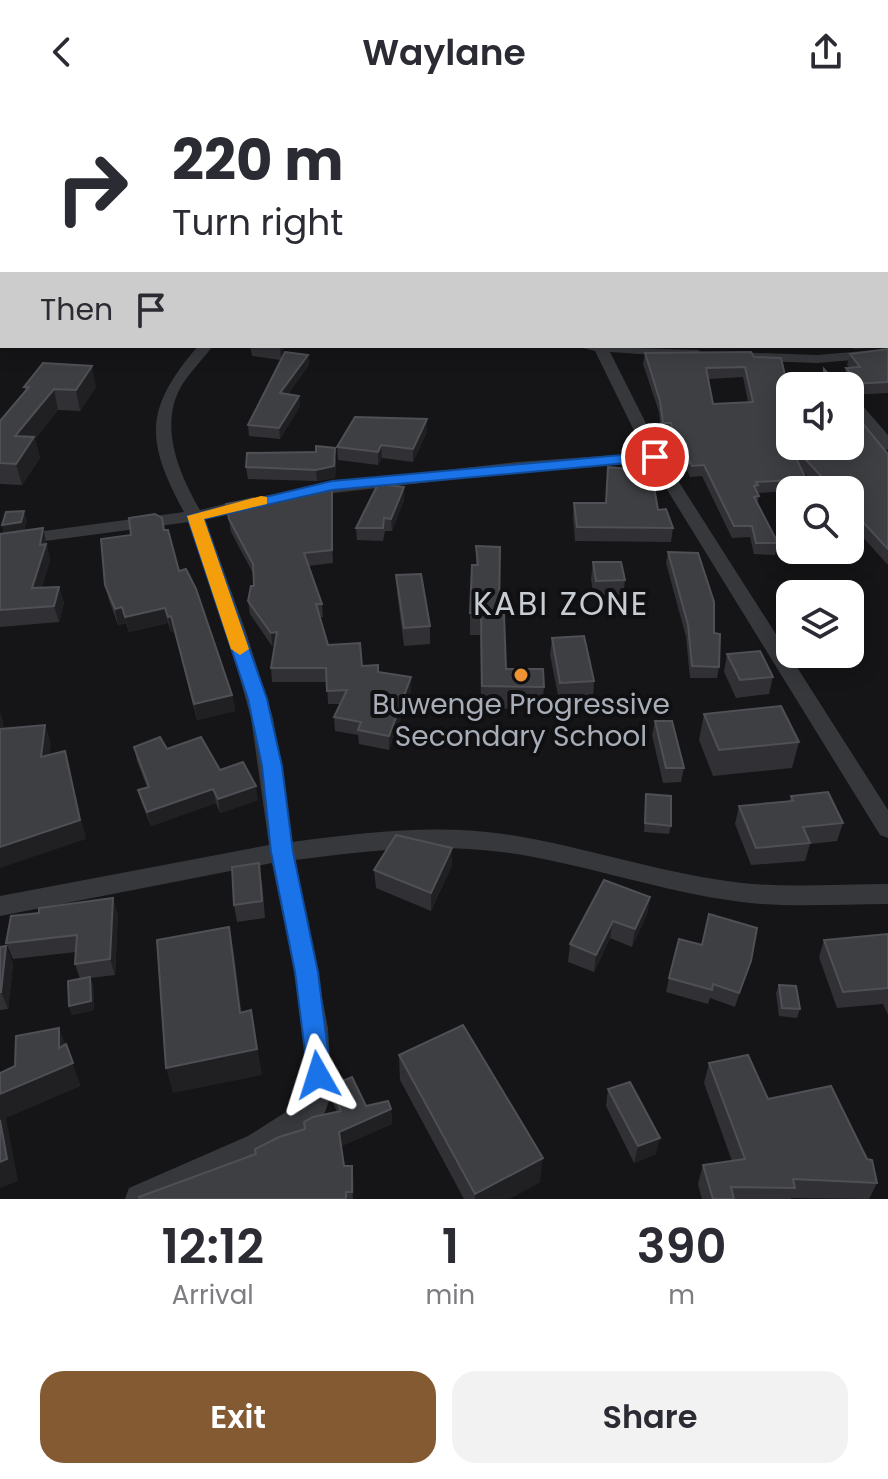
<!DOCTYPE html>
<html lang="en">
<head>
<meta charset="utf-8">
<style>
  body { margin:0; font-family:Poppins,sans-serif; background:#f2f2f3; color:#2b2b33; height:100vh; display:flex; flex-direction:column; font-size:30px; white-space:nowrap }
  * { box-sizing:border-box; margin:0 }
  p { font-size:26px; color:#7c7c81 }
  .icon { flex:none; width:44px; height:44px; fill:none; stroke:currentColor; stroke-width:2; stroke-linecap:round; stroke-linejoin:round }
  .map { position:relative; height:1095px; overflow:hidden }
  .side { display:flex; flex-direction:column; background:#fff; flex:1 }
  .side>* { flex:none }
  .hud { position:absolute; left:0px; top:0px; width:888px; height:244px; box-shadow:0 4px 20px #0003; background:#fff; color:#2b2b33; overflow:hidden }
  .buttons { position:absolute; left:776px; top:268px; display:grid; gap:16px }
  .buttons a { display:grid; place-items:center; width:88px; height:88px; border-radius:16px; background:#fff; box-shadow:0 4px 20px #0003; font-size:40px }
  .pin { position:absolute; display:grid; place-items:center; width:68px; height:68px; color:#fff; margin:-34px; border:4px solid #fff; border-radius:50%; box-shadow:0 2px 8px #0007 }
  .me { position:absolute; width:88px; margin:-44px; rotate:354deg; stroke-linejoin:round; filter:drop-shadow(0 0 6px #0008) }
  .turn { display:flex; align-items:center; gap:28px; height:168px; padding:0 40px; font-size:36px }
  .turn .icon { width:104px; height:104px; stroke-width:2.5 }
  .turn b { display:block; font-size:56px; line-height:68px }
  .then { display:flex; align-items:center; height:76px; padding:0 40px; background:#0003; gap:16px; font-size:30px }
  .eta { display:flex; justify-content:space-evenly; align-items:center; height:136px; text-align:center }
  .eta b { font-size:48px; font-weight:600; line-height:56px }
  .button { display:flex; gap:16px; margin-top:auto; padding:16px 40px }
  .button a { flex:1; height:92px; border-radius:24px; background:#845a33; color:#fff; font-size:32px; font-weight:600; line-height:92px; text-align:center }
  .button a+a { background:#f2f2f3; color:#2b2b33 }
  header { display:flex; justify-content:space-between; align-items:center; height:104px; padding:0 40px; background:#fff; font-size:36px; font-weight:600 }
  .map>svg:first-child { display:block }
</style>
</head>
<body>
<header><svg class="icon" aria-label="back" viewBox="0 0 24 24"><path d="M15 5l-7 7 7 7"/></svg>Waylane<svg class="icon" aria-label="share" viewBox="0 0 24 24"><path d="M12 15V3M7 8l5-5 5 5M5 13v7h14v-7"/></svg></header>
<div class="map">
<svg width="888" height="1095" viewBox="0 0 888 1095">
  <rect width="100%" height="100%" fill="#151517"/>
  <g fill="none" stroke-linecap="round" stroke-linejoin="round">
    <g fill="#36383c" fill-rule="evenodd">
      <rect x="0" y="189" width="2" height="8"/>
      <path d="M198,242H213C203,255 191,267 182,281C158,321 179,370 200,406L253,393L262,398L259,402L205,415L246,528L273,614L292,738C364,729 431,720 504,730C584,742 661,770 742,779C790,784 840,780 888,780V800C840,800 789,804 741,798C660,788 583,759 502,748C428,739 367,747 295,756L328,924L332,989L322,1016L311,1027L269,1052L174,1095H125L129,1084L248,1032L300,999C317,946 283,817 272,759L0,812V792L269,741L251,614L227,528L189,418L0,443V433L184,408C145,336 144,305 198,242Z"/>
      <path d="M575,242L698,246L705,250L698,254L610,248L663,353L888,706V734L880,731L650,358L517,368L308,392L299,387L308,382L517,358L645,349L595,247Z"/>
      <path d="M888,245V253L817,259L730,256L723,252L730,248L817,251Z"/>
      <path d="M850,291L855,293L888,331V346L882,344L850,306Z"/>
    </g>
  </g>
  <g fill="#313135" fill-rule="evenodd">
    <path d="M886,198H888V243V242L854,245L853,242H886Z"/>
    <path d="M250,242H284L281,254L308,251L309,261L288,290L300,302L280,335L249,332L248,321L281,256L252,252Z"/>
    <path d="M888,245V289L850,291V282H790V342H850L888,350V461L850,419V386H820L801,365L806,375L803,386L758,389L759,392L757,400L778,439L775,451L754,450L750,433L732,434L702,372L690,373L678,347H672L670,331L661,330L659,308L643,260L645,249L754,253L787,280L822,281L824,265L832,274H844L846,264L849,263L847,261L850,250ZM743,273L748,298L713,300L708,275Z"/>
    <path d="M24,283H96L80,307L58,306L35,335L40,354L22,381L0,380V317L26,287Z"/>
    <path d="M427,315V328L413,358L382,354L378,361L338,356L337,343Z"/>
    <path d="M336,355L335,374L317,377L248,375L246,363Z"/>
    <path d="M629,358L658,406L673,424L671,438L575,437L573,412L574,399H605L628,365Z"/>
    <path d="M404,383V396L392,427H385L383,437L357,436L356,424Z"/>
    <path d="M333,394V459L308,462L322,500L323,513H320L328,541L362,562L378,568L411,587L389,646L359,640L358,631L335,627L334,613L340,600H328L327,578H272L271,564L275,542H272L250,510L248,497L254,482V471L231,428L226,400Z"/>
    <path d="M27,416L24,426L43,424L50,456L42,483H59L64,499L59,518L0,523V430L4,429L2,421Z"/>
    <path d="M164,426L179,467L232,591L235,607L197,616L174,527L171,528L168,519L129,528L126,519L118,521L109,496L105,481Z"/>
    <path d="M476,442L499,510L506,565L544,583L542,605L481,604L480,531H470V509L476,461Z"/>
    <path d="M668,448L714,529L719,563L717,574H690L686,533L666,459Z"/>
    <path d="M593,458L625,476L623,493L594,494L591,475Z"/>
    <path d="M396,471L430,522V540L404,542L397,488Z"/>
    <path d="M552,534L594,577L593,595L559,596L550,551Z"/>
    <path d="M727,550L773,573L769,590L736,594L724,568Z"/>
    <path d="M704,610L799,638L792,664L713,672L699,636Z"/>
    <path d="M655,617L684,664L681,678L663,679L652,631Z"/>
    <path d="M134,643L167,645L220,666L258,696L220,709L216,699L151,722L142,700L138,686L147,683L137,657Z"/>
    <path d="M646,690L671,722L669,730L644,728Z"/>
    <path d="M791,692L843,719L837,737L810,740L805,757L751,761L735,720L739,702L789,698Z"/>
    <path d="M452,761L431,807L376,784L374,766Z"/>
    <path d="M262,777L265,814L237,818L234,801Z"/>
    <path d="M650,793L647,810L632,843L610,834L594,868L568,858L570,840Z"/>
    <path d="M118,810L115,871L90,874L93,881L94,906L72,911L69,902L80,875L75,860L76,848L13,855L6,839Z"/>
    <path d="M888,830V911L883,900L837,904L819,853L824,836Z"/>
    <path d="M6,842L13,860L8,905L0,906V843Z"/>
    <path d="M751,857L735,903L710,894L708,900L666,888L669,874Z"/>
    <path d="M779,881L800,905L797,914L779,912L776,889Z"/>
    <path d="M399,951L540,1078L509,1095H464L400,976Z"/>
    <path d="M709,959L768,995L877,1079L869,1095L791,1094V1095H702L698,1080L703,1061L732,1057L704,979Z"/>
    <path d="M330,982L366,1002L391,1005L392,1020L341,1042L344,1062L354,1077L353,1095H139L256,1050L337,1008L332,997Z"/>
    <path d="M608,985L656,1050L634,1059L606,1002Z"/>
  </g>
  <g fill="#202023">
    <path d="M280,242H284L281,256Z"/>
    <path d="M308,251L309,261L281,300L280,289Z"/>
    <path d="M92,262L96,283L80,307L76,286Z"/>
    <path d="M54,285L58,306L35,335L40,354L22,381L16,360L15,332Z"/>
    <path d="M299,292L300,302L280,335L279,324Z"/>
    <path d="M427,315V328L413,358V345Z"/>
    <path d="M381,341L382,354L378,361V348Z"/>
    <path d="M335,344V374L317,377L316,366Z"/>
    <path d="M332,381L333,394V459L332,446Z"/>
    <path d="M404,383V396L392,427L391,415Z"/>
    <path d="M24,407L27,416L24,427L4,429L2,421Z"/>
    <path d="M43,424L50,456L37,500L32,484Z"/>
    <path d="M59,483L64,499L59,518L54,502Z"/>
    <path d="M122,503L126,519L118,521L115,505Z"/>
    <path d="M165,504L168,519L129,528L125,513Z"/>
    <path d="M171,512L174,527L171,528L168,513Z"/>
    <path d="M277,528L279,541L272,542L271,529Z"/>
    <path d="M411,573V587L389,646V632Z"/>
    <path d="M232,591L235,607L197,616L194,600Z"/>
    <path d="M0,608L3,617L5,644L0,628Z"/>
    <path d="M45,621L51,640L47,672L41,653Z"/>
    <path d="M65,647L86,735L0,764V743Z"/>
    <path d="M256,682L258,696L220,709L218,695Z"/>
    <path d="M213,685L216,699L151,722L147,708Z"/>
    <path d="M452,744V761L431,807V789Z"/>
    <path d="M650,793L647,810L632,843L635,825Z"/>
    <path d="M113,794L118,810L115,871L110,855Z"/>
    <path d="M613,817L610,834L594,868L596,851Z"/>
    <path d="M229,823L234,848L245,934L240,909Z"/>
    <path d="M6,842L13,860L8,905L1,888Z"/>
    <path d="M751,857L747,871L735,903L739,889Z"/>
    <path d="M90,873L93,881L94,906L72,911L69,902Z"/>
    <path d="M251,906L262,971L173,989L166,964Z"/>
    <path d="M59,924L81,982L6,1014L18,1077L0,1084V990L59,944Z"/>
    <path d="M391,1005L392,1020L340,1043L339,1028Z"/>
    <path d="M660,1034L656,1050L634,1059L638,1042Z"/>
    <path d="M543,1054L540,1078L509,1095H475V1090Z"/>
    <path d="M352,1062L354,1077L353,1095L352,1088Z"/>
  </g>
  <g fill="#3e3f43" stroke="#4e5055" stroke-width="2" fill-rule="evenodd">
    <rect x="886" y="198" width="2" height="34"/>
    <path d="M888,245V278L831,281L832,282H790V339L787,335L806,375L756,378L758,381L754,382L759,392L754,393L778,439H756L752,422H734L704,361L692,362L679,336L673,335L671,319H663L660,297L645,249L751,248L754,253L781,254L787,280L825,281L824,265L832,274H849L852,271L846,264L860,263L850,250ZM745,263L753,298L713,300L706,264Z"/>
    <path d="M285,248L308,251L280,289L299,292L279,324L248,321Z"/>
    <path d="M43,259L92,262L76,286L54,285L15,332L34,333L16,360L0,359V317L29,283H24Z"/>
    <path d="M850,304L888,350V445L850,404V386H834L793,342H850Z"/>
    <path d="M355,313L427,315L413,345L381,341L378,348L337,343Z"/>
    <path d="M316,342L335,344L334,362L316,366L246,363L247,349L316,348Z"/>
    <path d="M629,358L650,359L658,406L666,405L673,424L577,423L574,399H606L608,363L630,365Z"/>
    <path d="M378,380L404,383L391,415L384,414L383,424H356Z"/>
    <path d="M332,381V446L304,449L322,500H316L328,541L360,539L362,562L378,561V568L411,573L389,632L358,626L361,618L334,613L347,586L327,587L326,564H271L277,528L271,529L248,497L251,482H254L253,460L229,415L226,400Z"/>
    <path d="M24,407L21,418L2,421L6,408Z"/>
    <path d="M155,410L162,414L164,426H168L179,467L186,465L196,485L232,591L194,600L171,512L168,513L165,504L125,513L122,503L115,505L105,481L101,435L131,431L129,414Z"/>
    <path d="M43,424L40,441L46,440L32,484L59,483L54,502L0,506V430Z"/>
    <path d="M476,442L500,443L499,510H504L506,565H543L544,583L482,582L481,509H470L472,461H478Z"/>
    <path d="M668,448L698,449L714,498V529L720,530L719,563L692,562L688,521Z"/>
    <path d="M593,458H621L625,476L596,477Z"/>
    <path d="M421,470L430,522L404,524L396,471Z"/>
    <path d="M584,532L594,577L560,579L552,534Z"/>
    <path d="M760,547L773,573L740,576L727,550Z"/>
    <path d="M781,602L799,638L719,646L704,610Z"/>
    <path d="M655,617H672L684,664H666Z"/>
    <path d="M45,621L41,653L65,647L80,716L0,743V625Z"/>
    <path d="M160,633L167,645L201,633L220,666L243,658L256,682L218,695L213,685L147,708L138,686L149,683L134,643Z"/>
    <path d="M828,688L843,719L803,723L810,739L756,744L739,702L793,697L791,692Z"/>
    <path d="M646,690L671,692V722L645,719Z"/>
    <path d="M396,731L452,744L431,789L374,766Z"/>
    <path d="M259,759L262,797L234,801L232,763Z"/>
    <path d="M604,776L650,793L635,825L613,817L596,851L570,840Z"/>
    <path d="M113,794L110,855L75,860L77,831L6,839L11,812L39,809V804Z"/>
    <path d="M709,810L757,824L751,857L739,889L713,880L712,886L669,874L679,835L702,841Z"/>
    <path d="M229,823L240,909L251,906L257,945L166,964L157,836Z"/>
    <path d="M888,830V884L843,888L824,836Z"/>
    <path d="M6,842L1,888H0V843Z"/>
    <path d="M90,873L91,897L69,902L68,877Z"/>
    <path d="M779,881L796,882L800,905L782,904Z"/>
    <path d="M463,921L543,1054L475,1090L399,951Z"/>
    <path d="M59,924V944L66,940L73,959L0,990V969L15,962L16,932Z"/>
    <path d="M748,951L768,995L831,982L867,1055L872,1056L877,1079L793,1075L795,1084L731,1083L734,1095H713L703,1061L745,1055L709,959Z"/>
    <path d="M352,973L366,1002L388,997L391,1005L339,1028L344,1062H352V1088H346V1095H139V1093L256,1050L255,1045L279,1033L305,1025L304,1018L313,1013L341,1007L330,982Z"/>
    <path d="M630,978L660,1034L638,1042L608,985Z"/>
    <path d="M0,1016L7,1055L0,1058Z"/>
  </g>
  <path fill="#1a73e8" stroke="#114b97" stroke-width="2" d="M655,348L660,350V356L332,386L204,415L267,595L282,662L293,748L318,868L331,971L327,980L318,983L309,980L295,868L271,748L262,662L248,595L187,412L332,377Z"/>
  <path fill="#f59e0b" d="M261,392L267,393V400L204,415L249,545L240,551L231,545L187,412Z"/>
  <circle fill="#f09334" stroke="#101012" stroke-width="3" cx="521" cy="571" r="8"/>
  <g text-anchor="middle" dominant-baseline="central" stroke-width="8" stroke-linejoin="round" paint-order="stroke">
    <g font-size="28" fill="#a7aeb7" stroke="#101012">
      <text x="521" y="600">Buwenge Progressive<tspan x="521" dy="32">Secondary School</tspan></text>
    </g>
    <g font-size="32" letter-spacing="2" fill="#c8cdd3" stroke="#101012">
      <text x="561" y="499">KABI ZONE</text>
    </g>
  </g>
</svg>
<div class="buttons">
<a><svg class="icon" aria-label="sound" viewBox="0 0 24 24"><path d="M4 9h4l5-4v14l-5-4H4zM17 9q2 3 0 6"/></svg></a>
<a><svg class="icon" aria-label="search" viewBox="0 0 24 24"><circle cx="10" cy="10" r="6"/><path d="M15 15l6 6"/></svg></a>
<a><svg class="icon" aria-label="layers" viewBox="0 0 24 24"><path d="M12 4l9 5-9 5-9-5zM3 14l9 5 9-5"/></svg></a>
</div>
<div class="pin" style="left:655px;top:353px;background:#d93025"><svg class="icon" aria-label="arrive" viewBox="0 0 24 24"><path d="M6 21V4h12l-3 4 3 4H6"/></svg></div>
<svg class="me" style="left:318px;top:971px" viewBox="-20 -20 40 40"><path d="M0-17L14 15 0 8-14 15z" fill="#1a73e8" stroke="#fff" stroke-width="4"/></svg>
<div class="hud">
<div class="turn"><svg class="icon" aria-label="right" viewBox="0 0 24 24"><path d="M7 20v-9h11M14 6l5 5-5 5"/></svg><div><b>220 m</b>Turn right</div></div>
<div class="then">Then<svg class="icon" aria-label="arrive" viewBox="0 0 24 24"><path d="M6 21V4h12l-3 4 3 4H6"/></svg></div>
</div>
</div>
<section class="side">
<div class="eta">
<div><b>12:12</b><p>Arrival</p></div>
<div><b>1</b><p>min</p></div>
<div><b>390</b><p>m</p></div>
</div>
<div class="button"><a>Exit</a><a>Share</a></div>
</section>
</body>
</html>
